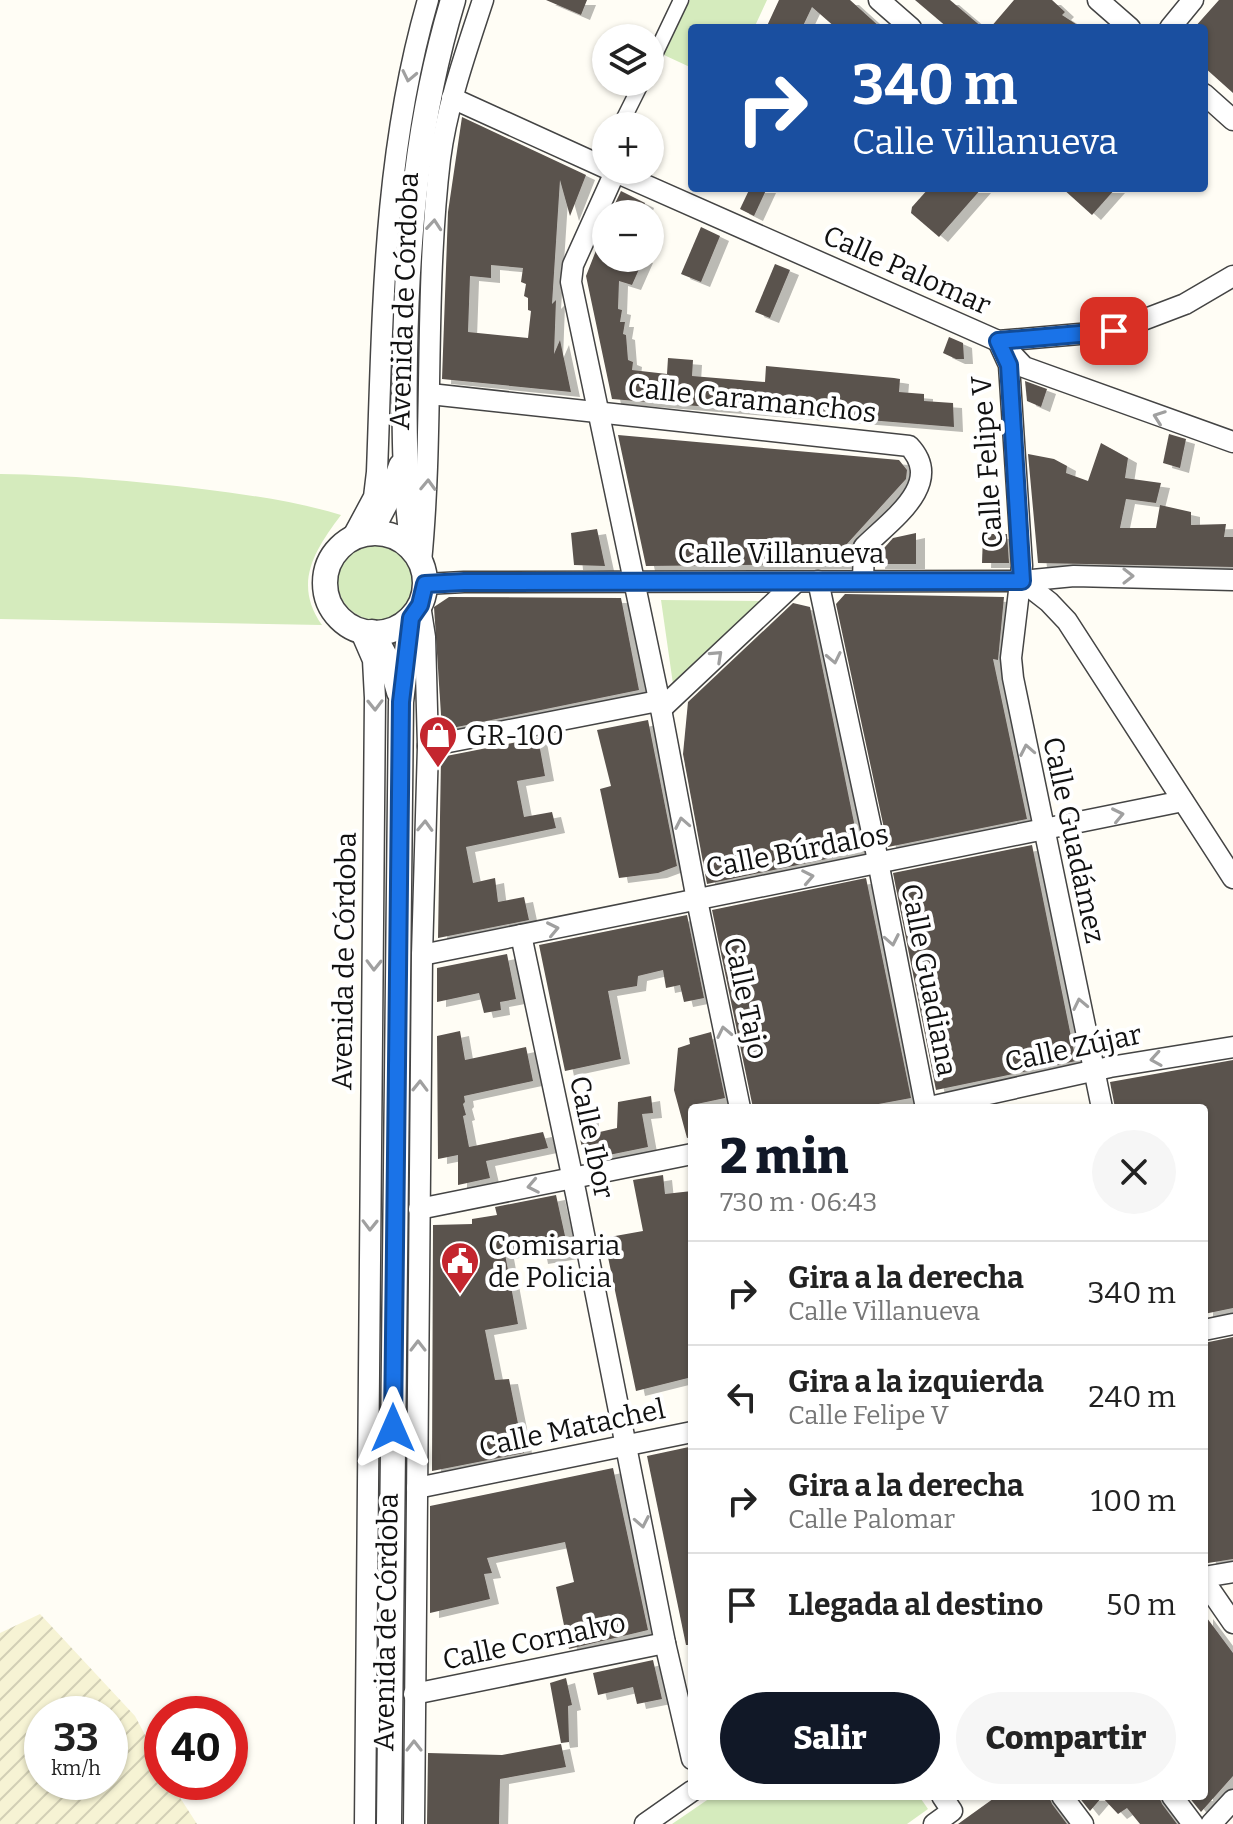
<!DOCTYPE html>
<html lang="es">
<head>
<meta charset="utf-8">
<style>
  body { margin:0; font-family:Bitter,serif; background:#f6f6f6; color:#222; height:100vh; display:flex; flex-direction:column; font-size:30px; white-space:nowrap }
  * { box-sizing:border-box; margin:0 }
  p { font-size:26px; color:#767676 }
  .icon { flex:none; width:44px; height:44px; fill:none; stroke:currentColor; stroke-width:2; stroke-linecap:round; stroke-linejoin:round }
  .map { position:relative; flex:1; overflow:hidden }
  .panel { position:absolute; left:688px; top:1104px; width:520px; height:696px; display:flex; flex-direction:column; background:#fff; border-radius:8px; box-shadow:0 2px 6px #0004 }
  .panel>* { flex:none }
  .guide { position:absolute; left:688px; top:24px; width:520px; height:168px; border-radius:8px; box-shadow:0 2px 6px #0004; background:#1a4fa0; color:#fff; overflow:hidden }
  .controls { position:absolute; left:592px; top:24px; display:grid; gap:16px }
  .controls a { display:grid; place-items:center; width:72px; height:72px; border-radius:50%; background:#fff; box-shadow:0 2px 6px #0004; font-size:40px }
  .speed { position:absolute; left:24px; top:1696px; display:flex; gap:16px; font-size:40px; font-weight:700; text-align:center }
  .speed>* { display:grid; place-content:center; width:104px; height:104px; border-radius:50%; background:#fff; box-shadow:0 2px 6px #0004; line-height:1 }
  .speed small { font-size:20px; font-weight:400 }
  .speed .limit { border:12px solid #d22; background:#fff; color:#111 }
  .pin { position:absolute; display:grid; place-items:center; width:68px; height:68px; color:#fff; margin:-34px; border-radius:16px; box-shadow:0 4px 12px #0006 }
  .me { position:absolute; width:88px; margin:-44px; rotate:0deg; stroke-linejoin:round; filter:drop-shadow(0 0 6px #0008) }
  .turn { display:flex; align-items:center; gap:28px; height:168px; padding:0 32px; font-size:36px }
  .turn .icon { width:104px; height:104px; stroke-width:2.5 }
  .turn b { display:block; font-size:56px; line-height:68px }
  .round { display:grid; place-items:center; flex:none; width:84px; height:84px; border-radius:42px; background:#f6f6f6 }
  .headline { display:flex; align-items:center; justify-content:space-between; height:136px; padding:0 32px }
  h1 { font-size:48px; font-weight:800; line-height:60px; color:#111827 }
  .action { display:flex; gap:16px; margin-top:auto; padding:16px 32px }
  .action a { flex:1; height:92px; border-radius:48px; background:#111827; color:#fff; font-size:32px; font-weight:800; line-height:92px; text-align:center }
  .action a+a { background:#f6f6f6; color:#222 }
  ul { padding:0; list-style:none }
  li { display:flex; align-items:center; gap:24px; height:104px; padding:0 32px; border-top:2px solid #e0e0e0 }
  li div { flex:1 }
  li b { display:block; font-size:30px }
  li em { font-style:normal }
  .map>svg:first-child { display:block }
</style>
</head>
<body>
<div class="map">
<svg width="1233" height="1824" viewBox="0 0 1233 1824">
  <defs>
    <pattern id="farmland-furrows" width="10" height="10" patternUnits="userSpaceOnUse" patternTransform="scale(2)"><rect width="10" height="10" fill="#f6f3d4"/><path d="M-1 1l2-2M0 10L10 0M9 11l2-2" fill="none" stroke="#d2cfb5"/></pattern>
    <filter id="shadow"><feDropShadow dx="9" dy="5" stdDeviation="0" flood-color="#0004"/></filter>
  </defs>
  <rect width="100%" height="100%" fill="#fffdf5"/>
  <path fill="url(#farmland-furrows)" fill-rule="evenodd" d="M40,1614L135,1716L162,1767V1782H170L197,1824H0V1633ZM42,1714H110V1782H42Z"/>
  <g fill="#d5ebbd">
    <path d="M690,0H767L754,28H692V68L664,55Z"/>
    <path d="M0,474C68,475 135,481 202,489C249,495 295,501 341,515C314,551 293,584 322,625L0,619Z"/>
    <circle cx="376" cy="582" r="38"/>
    <path d="M661,600L761,601L673,684Z"/>
    <path d="M713,1796H919L928,1809L907,1824H672Z"/>
  </g>
  <g fill="#5a524d" fill-rule="evenodd" filter="url(#shadow)">
    <path d="M546,0H587L581,15Z"/>
    <path d="M779,0H850L881,28H836L812,7L802,28H766Z"/>
    <path d="M915,0H950L983,28H948Z"/>
    <path d="M1014,0H1052L1065,12L1062,15L1082,28H990Z"/>
    <path d="M1219,0H1233V93L1204,67V28H1194Z"/>
    <path d="M462,117L586,175L570,216L560,180L552,304L556,300L554,354L560,340L571,392L442,379L448,212ZM491,265L523,268L521,282L526,284L524,296L528,298V310L531,311L528,338L468,332L470,276L491,278Z"/>
    <path d="M750,188H767L754,216L740,209Z"/>
    <path d="M929,188H982L939,237L911,213L912,207Z"/>
    <path d="M1062,188H1116L1092,215Z"/>
    <path d="M621,191L645,203L641,214H610Z"/>
    <path d="M606,225V258H644L632,285L619,281L618,309L622,310L620,322H625L623,334L626,335L628,360L633,362L632,370L667,374L668,358L693,360L692,376L765,382L766,366L894,378L900,379L899,392L924,394V401L953,403L954,427L612,399L586,276Z"/>
    <path d="M701,227L720,236L701,282L681,274Z"/>
    <path d="M775,264L790,270L770,318L755,312Z"/>
    <path d="M949,337L963,343L964,359H956L943,353Z"/>
    <path d="M1025,381L1047,389L1041,407L1027,401Z"/>
    <path d="M1169,434L1186,439L1180,468L1163,463Z"/>
    <path d="M618,435L899,460L907,470L906,479L846,545L847,564L646,566Z"/>
    <path d="M1101,443L1128,458L1125,478L1161,483L1156,503L1126,499L1120,528H1156L1160,505L1191,512V525L1226,524L1224,537H1233V567L1038,563L1028,454L1054,459L1067,466L1066,473L1088,481Z"/>
    <path d="M597,529L605,566L574,565L571,533Z"/>
    <path d="M916,533V564H876L877,556L893,538Z"/>
    <path d="M983,534H1007L1009,563H982Z"/>
    <path d="M845,594L1004,597L998,660L993,659L1027,819L888,847L836,604Z"/>
    <path d="M449,597L621,598L639,690L442,730L434,607Z"/>
    <path d="M793,603L810,607L860,852L707,884L683,754L688,702Z"/>
    <path d="M648,720L677,866L658,873L619,878L600,789L611,786L597,730Z"/>
    <path d="M538,738L545,776L517,781L524,817L552,812L556,828L466,847L473,883L495,878L498,902L524,897L529,920L438,938L441,757Z"/>
    <path d="M1032,845L1076,1061L936,1090L893,873Z"/>
    <path d="M866,878L911,1098L857,1108H753L712,910Z"/>
    <path d="M687,915L704,998L684,1002L680,985L666,988L663,970L638,976L637,986L608,991L621,1059L565,1071L539,945Z"/>
    <path d="M507,954L516,999L500,1002L501,1010L484,1013L479,993L437,1002V968Z"/>
    <path d="M460,1031L465,1060L526,1047L533,1081L464,1096L465,1102L463,1104L466,1115L463,1116L469,1147L543,1132L548,1148L486,1161L490,1178L458,1185V1155L438,1159L437,1036Z"/>
    <path d="M711,1032L725,1098L692,1105V1137L687,1138L674,1090L678,1048L690,1044L689,1038Z"/>
    <path d="M1233,1060V1308L1204,1314V1108H1115L1110,1082Z"/>
    <path d="M651,1096L653,1113L642,1114L648,1147L594,1158V1160L585,1162L574,1110L589,1109L591,1134L617,1128L618,1102Z"/>
    <path d="M663,1175L665,1194L692,1191V1377L636,1391L604,1238L643,1231L633,1180Z"/>
    <path d="M556,1195L569,1254L539,1259L537,1248L505,1254L518,1324L485,1330L495,1380L509,1379L524,1453L432,1471L433,1225L472,1224V1219L497,1215L495,1207Z"/>
    <path d="M1233,1337V1559L1208,1563L1204,1544V1343Z"/>
    <path d="M689,1447L692,1460V1645H686L647,1456Z"/>
    <path d="M613,1468L648,1630L569,1649L556,1587L574,1582L565,1542L487,1558L492,1573L484,1574L490,1599L430,1613V1506Z"/>
    <path d="M1204,1614L1233,1653V1776L1201,1812L1188,1796H1204Z"/>
    <path d="M653,1660L662,1699L637,1704L633,1687L598,1695L593,1673Z"/>
    <path d="M566,1678L572,1705L568,1706L569,1742L561,1743L550,1683Z"/>
    <path d="M561,1744L566,1767L500,1779L499,1824H427L428,1753L502,1755Z"/>
    <path d="M997,1796H1049L1052,1804L1067,1824H958Z"/>
    <path d="M1078,1796H1159L1162,1804L1177,1824H1140L1127,1808L1118,1814L1102,1797L1090,1811Z"/>
  </g>
  <g fill="none" stroke-linecap="round" stroke-linejoin="round">
    <defs>
      <g id="pedestrian">
        <path d="M650,65L681,0"/>
        <path d="M620,126L642,82"/>
      </g>
      <g id="minor">
        <path d="M879,0L911,28"/>
        <path d="M1098,0L1130,28"/>
        <path d="M1170,28L1193,0"/>
        <path d="M1204,94L1233,120"/>
        <path d="M452,98L606,168"/>
        <path d="M611,170L998,341L1114,331L1185,304L1233,276"/>
        <path d="M615,172L573,265L571,282L661,709L697,900L740,1108"/>
        <path d="M998,341L1009,365L1022,566L1011,658L1013,678L1102,1108"/>
        <path d="M1007,349L1024,367L1233,442"/>
        <path d="M430,394L909,446C945,484 891,520 864,547L863,580"/>
        <path d="M352,538L374,497L377,472C383,312 383,155 428,0"/>
        <path d="M421,562C434,428 424,293 440,159C447,105 466,52 483,0"/>
        <path d="M818,581L875,846L926,1108"/>
        <path d="M1022,581L1049,602L1067,621L1233,878"/>
        <path d="M425,584L464,582L1022,581L1074,576L1233,580"/>
        <path d="M360,630L373,660L375,698L365,1824"/>
        <path d="M661,709L796,582"/>
        <path d="M428,746L658,701"/>
        <path d="M521,935L576,1194L665,1643L692,1759"/>
        <path d="M422,955L1183,801"/>
        <path d="M925,1108L1110,1067L1233,1047"/>
        <path d="M419,1209L692,1154"/>
        <path d="M1204,1330L1233,1324"/>
        <path d="M417,1488L692,1432"/>
        <path d="M1204,1577L1233,1572"/>
        <path d="M1204,1581L1233,1623"/>
        <path d="M414,1694L665,1643"/>
        <path d="M1062,1796L1083,1824"/>
        <path d="M1172,1796L1193,1824"/>
        <path d="M414,1824L422,955L428,746L425,637L420,605"/>
        <path d="M645,1824L692,1791"/>
        <path d="M934,1824L952,1811L942,1796"/>
        <path d="M1211,1824L1233,1800"/>
      </g>
      <g id="tertiary">
        <path d="M370,533L393,489L401,466"/>
        <circle cx="375" cy="583" r="50"/>
        <path d="M413,550C404,482 404,423 405,355C407,234 418,116 453,0"/>
        <path d="M372,632L393,671L399,692"/>
        <path d="M389,1824L401,702L411,618"/>
      </g>
    </defs>
    <use href="#pedestrian" stroke="#444" stroke-width="17"/>
    <use href="#minor" stroke="#444" stroke-width="23"/>
    <use href="#tertiary" stroke="#444" stroke-width="27"/>
    <use href="#pedestrian" stroke="#fff" stroke-width="14"/>
    <use href="#minor" stroke="#fff" stroke-width="20"/>
    <use href="#tertiary" stroke="#fff" stroke-width="24"/>
  </g>
  <defs><path id="oneway-chevron" d="M-2-3.5L2.5 0L-2 3.5" fill="none" stroke-width="1.6" stroke-linecap="round" stroke-linejoin="round" transform="scale(2)"/></defs>
  <g stroke="#a0a0a0">
    <use href="#oneway-chevron" transform="translate(409 76) rotate(102)"/>
    <use href="#oneway-chevron" transform="translate(434 225) rotate(-85)"/>
    <use href="#oneway-chevron" transform="translate(1159 417) rotate(-160)"/>
    <use href="#oneway-chevron" transform="translate(428 485) rotate(-88)"/>
    <use href="#oneway-chevron" transform="translate(1128 576)"/>
    <use href="#oneway-chevron" transform="translate(717 656) rotate(-43)"/>
    <use href="#oneway-chevron" transform="translate(834 658) rotate(78)"/>
    <use href="#oneway-chevron" transform="translate(375 705) rotate(89)"/>
    <use href="#oneway-chevron" transform="translate(1027 750) rotate(-101)"/>
    <use href="#oneway-chevron" transform="translate(1118 815) rotate(-12)"/>
    <use href="#oneway-chevron" transform="translate(682 823) rotate(-101)"/>
    <use href="#oneway-chevron" transform="translate(425 826) rotate(-88)"/>
    <use href="#oneway-chevron" transform="translate(808 877) rotate(-11)"/>
    <use href="#oneway-chevron" transform="translate(553 929) rotate(-12)"/>
    <use href="#oneway-chevron" transform="translate(892 940) rotate(79)"/>
    <use href="#oneway-chevron" transform="translate(374 965) rotate(91)"/>
    <use href="#oneway-chevron" transform="translate(1080 1004) rotate(-102)"/>
    <use href="#oneway-chevron" transform="translate(724 1032) rotate(-102)"/>
    <use href="#oneway-chevron" transform="translate(1156 1059) rotate(171)"/>
    <use href="#oneway-chevron" transform="translate(420 1086) rotate(-89)"/>
    <use href="#oneway-chevron" transform="translate(533 1186) rotate(169)"/>
    <use href="#oneway-chevron" transform="translate(370 1225) rotate(91)"/>
    <use href="#oneway-chevron" transform="translate(418 1346) rotate(-90)"/>
    <use href="#oneway-chevron" transform="translate(642 1522) rotate(79)"/>
    <use href="#oneway-chevron" transform="translate(414 1746) rotate(-90)"/>
  </g>
  <g fill="none" stroke-linecap="round" stroke-linejoin="round">
    <defs>
      <path id="route" d="M393,1428L401,702L411,618L420,605L425,584L464,582L1022,581L1009,365L998,341L1114,331"/>
    </defs>
    <use href="#route" stroke="#114b97" stroke-width="20"/>
    <use href="#route" stroke="#1a73e8" stroke-width="14"/>
  </g>
  <defs>
    <symbol id="shop-pin" viewBox="-11 -11 22 30"><path d="M0 17L-7.5 6A9.5 9.5 0 1 1 7.5 6Z" fill="#c4262e" stroke="#fff"/><path d="M-5-2.5h2.3a2.7 3.5 0 0 1 5.4 0H5L5.5 6h-11ZM-1.5-2.5h3a1.5 2.3 0 0 0-3 0Z" fill="#fff"/></symbol>
    <symbol id="civic-pin" viewBox="-11 -11 22 30"><path d="M0 17L-7.5 6A9.5 9.5 0 1 1 7.5 6Z" fill="#c4262e" stroke="#fff"/><path d="M-.6-6.5H3V-4.5H.6V-3L4-1V1h2V6H-6V1h2V-1L-.6-3ZM-1.2 2.5V6h2.4V2.5Z" fill="#fff"/></symbol>
  </defs>
  <g fill-rule="evenodd">
    <use href="#shop-pin" x="416" y="713" width="44" height="60"/>
    <use href="#civic-pin" x="438" y="1239" width="44" height="60"/>
  </g>
  <g text-anchor="middle" dominant-baseline="central" stroke-width="8" stroke-linejoin="round" paint-order="stroke">
    <g font-size="28" fill="#111" stroke="#fff">
      <text transform="translate(907 270) rotate(24)">Calle Palomar</text>
      <text transform="translate(404 301) rotate(-88)">Avenida de Córdoba</text>
      <text transform="translate(752 400) rotate(6)">Calle Caramanchos</text>
      <text transform="translate(987 462) rotate(-94)">Calle Felipe V</text>
      <text x="781" y="553">Calle Villanueva</text>
      <text transform="translate(1074 840) rotate(78)">Calle Guadámez</text>
      <text transform="translate(797 851) rotate(-11)">Calle Búrdalos</text>
      <text transform="translate(344 961) rotate(-89)">Avenida de Córdoba</text>
      <text transform="translate(929 980) rotate(79)">Calle Guadiana</text>
      <text transform="translate(746 998) rotate(78)">Calle Tajo</text>
      <text transform="translate(1073 1048) rotate(-12)">Calle Zújar</text>
      <text transform="translate(592 1137) rotate(78)">Calle Ibor</text>
      <text transform="translate(572 1428) rotate(-12)">Calle Matachel</text>
      <text transform="translate(386 1622) rotate(-89)">Avenida de Córdoba</text>
      <text transform="translate(534 1641) rotate(-12)">Calle Cornalvo</text>
    </g>
    <g font-size="28" fill="#111" stroke="#fff" text-anchor="start">
      <text x="466" y="735">GR-100</text>
      <text x="488" y="1245">Comisaria<tspan x="488" dy="32">de Policia</tspan></text>
    </g>
  </g>
</svg>
<div class="controls">
<a><svg class="icon" aria-label="layers" viewBox="0 0 24 24"><path d="M12 4l9 5-9 5-9-5zM3 14l9 5 9-5"/></svg></a>
<a>+</a>
<a>−</a>
</div>
<div class="speed"><div>33<small>km/h</small></div><div class="limit">40</div></div>
<div class="pin" style="left:1114px;top:331px;background:#d93025"><svg class="icon" aria-label="arrive" viewBox="0 0 24 24"><path d="M6 21V4h12l-3 4 3 4H6"/></svg></div>
<svg class="me" style="left:393px;top:1428px" viewBox="-20 -20 40 40"><path d="M0-17L14 15 0 8-14 15z" fill="#1a73e8" stroke="#fff" stroke-width="4"/></svg>
<div class="guide">
<div class="turn"><svg class="icon" aria-label="right" viewBox="0 0 24 24"><path d="M7 20v-9h11M14 6l5 5-5 5"/></svg><div><b>340 m</b>Calle Villanueva</div></div>
</div>
<section class="panel">
<div class="headline"><div><h1>2 min</h1><p>730 m · 06:43</p></div><a class="round"><svg class="icon" aria-label="close" viewBox="0 0 24 24"><path d="M6 6l12 12M18 6L6 18"/></svg></a></div>
<ul>
<li><svg class="icon" aria-label="right" viewBox="0 0 24 24"><path d="M7 20v-9h11M14 6l5 5-5 5"/></svg><div><b>Gira a la derecha</b><p>Calle Villanueva</p></div><em>340 m</em></li>
<li><svg class="icon" aria-label="left" viewBox="0 0 24 24"><path d="M17 20v-9H6M10 6l-5 5 5 5"/></svg><div><b>Gira a la izquierda</b><p>Calle Felipe V</p></div><em>240 m</em></li>
<li><svg class="icon" aria-label="right" viewBox="0 0 24 24"><path d="M7 20v-9h11M14 6l5 5-5 5"/></svg><div><b>Gira a la derecha</b><p>Calle Palomar</p></div><em>100 m</em></li>
<li><svg class="icon" aria-label="arrive" viewBox="0 0 24 24"><path d="M6 21V4h12l-3 4 3 4H6"/></svg><div><b>Llegada al destino</b></div><em>50 m</em></li>
</ul>
<div class="action"><a>Salir</a><a>Compartir</a></div>
</section>
</div>
</body>
</html>
